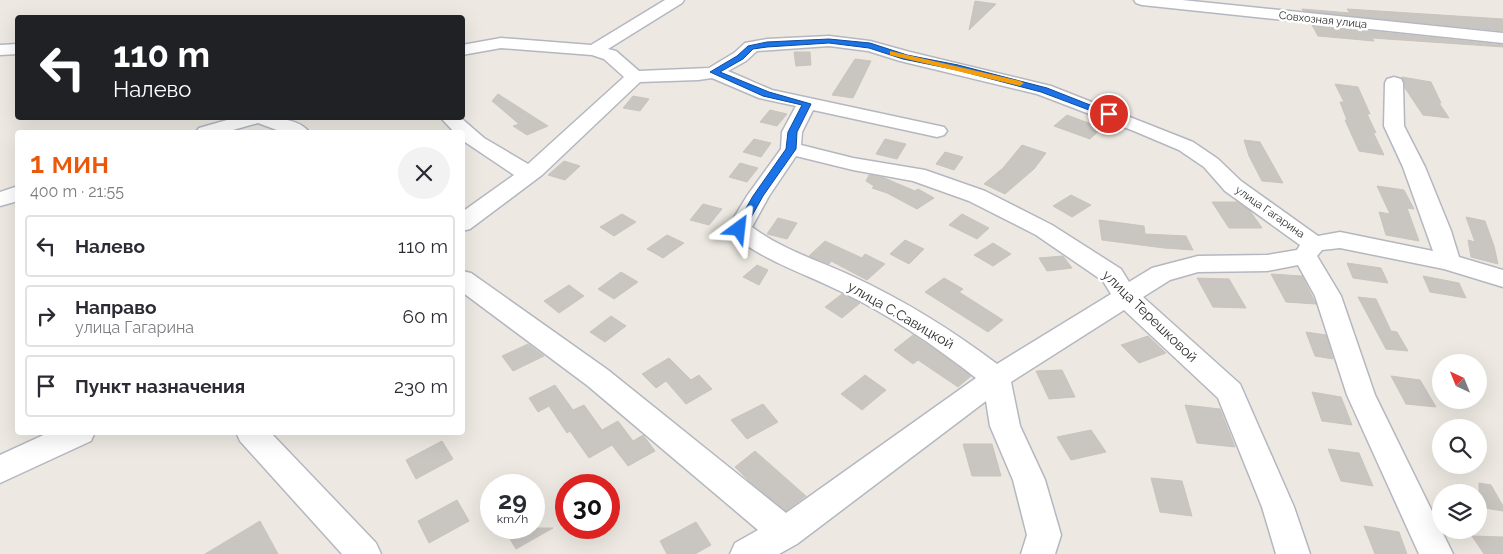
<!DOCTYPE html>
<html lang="ru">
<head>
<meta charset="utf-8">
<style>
  body { margin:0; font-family:Raleway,sans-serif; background:#f2f2f3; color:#2b2b33; height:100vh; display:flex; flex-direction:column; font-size:19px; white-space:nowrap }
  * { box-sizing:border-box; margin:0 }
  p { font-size:16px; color:#7c7c81 }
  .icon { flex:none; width:28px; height:28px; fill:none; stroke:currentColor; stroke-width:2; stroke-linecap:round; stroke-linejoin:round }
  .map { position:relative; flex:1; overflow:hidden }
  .sheet { position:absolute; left:15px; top:130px; width:450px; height:305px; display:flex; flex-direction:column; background:#fff; border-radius:5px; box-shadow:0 5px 20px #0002 }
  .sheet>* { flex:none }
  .top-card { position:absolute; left:15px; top:15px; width:450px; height:105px; border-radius:5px; box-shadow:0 5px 20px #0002; background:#202124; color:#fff; overflow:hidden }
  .needle { width:32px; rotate:317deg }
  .tools { position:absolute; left:1432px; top:354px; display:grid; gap:10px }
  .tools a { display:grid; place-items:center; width:55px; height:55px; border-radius:50%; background:#fff; box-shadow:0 5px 20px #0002; font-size:25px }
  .speed { position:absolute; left:480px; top:474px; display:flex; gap:10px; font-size:25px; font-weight:700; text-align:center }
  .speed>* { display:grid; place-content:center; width:65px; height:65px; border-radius:50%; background:#fff; box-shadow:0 5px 20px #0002; line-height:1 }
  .speed small { font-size:12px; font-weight:400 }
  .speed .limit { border:8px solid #d22; background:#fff; color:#111 }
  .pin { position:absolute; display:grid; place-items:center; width:42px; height:42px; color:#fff; margin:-21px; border:2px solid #fff; border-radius:50%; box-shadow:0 1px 5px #0007 }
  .me { position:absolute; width:55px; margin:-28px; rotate:30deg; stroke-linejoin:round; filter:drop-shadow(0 0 4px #0008) }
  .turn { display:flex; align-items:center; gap:18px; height:105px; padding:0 15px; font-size:22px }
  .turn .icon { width:65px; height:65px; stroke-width:2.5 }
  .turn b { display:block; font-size:35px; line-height:42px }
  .round { display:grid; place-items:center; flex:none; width:52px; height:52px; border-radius:26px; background:#f2f2f3 }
  .overview { display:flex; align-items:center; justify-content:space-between; height:85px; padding:0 15px }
  h1 { font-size:30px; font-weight:600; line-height:38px; color:#ea580c }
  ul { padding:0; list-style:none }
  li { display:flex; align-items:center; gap:15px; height:62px; margin:0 10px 8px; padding:0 5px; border:2px solid #e1e1e2; border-radius:5px }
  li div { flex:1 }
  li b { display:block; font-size:19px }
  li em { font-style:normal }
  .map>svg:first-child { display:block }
</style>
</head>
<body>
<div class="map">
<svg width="1503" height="554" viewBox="0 0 1503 554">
  <rect width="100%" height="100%" fill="#ede9e2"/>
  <g fill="#c9c5c1" stroke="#c9c4bc">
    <path d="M975,1L996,4L969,30Z"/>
    <path d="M1302,9L1350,13L1347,9L1503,19V31L1303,11Z"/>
    <path d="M1312,25L1503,45V47L1372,38L1374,41L1318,36Z"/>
    <path d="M794,52H810L811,65L796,66Z"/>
    <path d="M855,59L871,61L853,98L832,95Z"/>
    <path d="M1402,77L1431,82L1441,103H1439L1449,118L1423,115L1405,88Z"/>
    <path d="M1335,84L1358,87L1370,114H1367L1376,133L1373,132L1384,155L1359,151L1345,120H1347L1340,102H1344Z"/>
    <path d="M498,94L548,126L527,135L513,126L519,124L492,101Z"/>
    <path d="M633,96L649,99L640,111L623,108Z"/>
    <path d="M770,110L787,114L777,126L760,122Z"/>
    <path d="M1067,115L1102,128L1090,139L1054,126Z"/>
    <path d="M754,139L771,143L761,157L743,152Z"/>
    <path d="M885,139L906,144L897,159L876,154Z"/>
    <path d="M1244,140L1260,142L1283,183L1262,181L1249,156Z"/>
    <path d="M1022,145L1046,153L1034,169L1005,194L984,184L1003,168Z"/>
    <path d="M945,152L963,157L954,170L936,164Z"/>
    <path d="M564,161L580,166L565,180L548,175Z"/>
    <path d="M740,163L758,168L747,182L729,177Z"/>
    <path d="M869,175L882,177L915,191L918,189L934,198L917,209L887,193L872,188L874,186L866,181Z"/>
    <path d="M1377,186L1404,190L1414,209L1407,208L1419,241L1386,235L1379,212L1390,214Z"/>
    <path d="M1071,195L1091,205L1072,217L1053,206Z"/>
    <path d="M1212,202H1237L1250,211L1262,228H1229Z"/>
    <path d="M703,204L722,209L709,225L690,220Z"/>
    <path d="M622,214L636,222L614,236L600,227Z"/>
    <path d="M962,214L989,228L977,239L949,225Z"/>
    <path d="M1466,217L1485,221L1494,246L1498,264L1471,257L1468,240L1475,242Z"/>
    <path d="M778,218L797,223L787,239L767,234Z"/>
    <path d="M1099,220L1144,226L1145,234L1186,236L1193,250L1164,248L1102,240Z"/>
    <path d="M667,235L684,243L663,258L647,249Z"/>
    <path d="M905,240L924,249L909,264L890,254Z"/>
    <path d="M825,241L862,258L865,254L885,264L867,280L831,261L829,264L809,256Z"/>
    <path d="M993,243L1011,254L993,266L974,255Z"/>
    <path d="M1063,256L1072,268L1047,271L1039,258Z"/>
    <path d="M1347,263L1381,268L1388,283L1353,278Z"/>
    <path d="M757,265L768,270L759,285L743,277Z"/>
    <path d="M621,272L638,282L614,299L598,289Z"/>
    <path d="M1271,274L1302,276L1316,304L1286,302Z"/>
    <path d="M1423,276L1459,283L1466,298L1430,292Z"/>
    <path d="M944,278L963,289L959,292L1003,320L988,332L925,292Z"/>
    <path d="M1197,278L1229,279L1246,308L1213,307Z"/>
    <path d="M569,285L584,296L559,313L544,301Z"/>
    <path d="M842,294L860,303L842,318L825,307Z"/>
    <path d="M1358,297L1376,299L1391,331L1397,332L1408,351L1386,349Z"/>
    <path d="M611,316L626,326L605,342L590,332Z"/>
    <path d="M1306,332L1326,335L1333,359L1315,356Z"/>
    <path d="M913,335L943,355L971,376L958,387L918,360L913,364L894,350Z"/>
    <path d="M1148,336L1166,353L1139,363L1121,345Z"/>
    <path d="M528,344L544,356L513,371L502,356Z"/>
    <path d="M669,358L691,380L699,375L712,389L686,404L666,381L656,388L642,374Z"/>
    <path d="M1062,370L1075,397L1049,399L1036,371Z"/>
    <path d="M865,375L886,390L862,410L841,394Z"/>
    <path d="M1391,376L1420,380L1436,407L1406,404Z"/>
    <path d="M555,385L573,410L584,405L602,430L618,421L633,441L643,435L655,451L628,466L612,445L589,458L570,431L567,433L549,406L538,412L529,398Z"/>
    <path d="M1312,392L1341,397L1352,425L1322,421Z"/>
    <path d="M763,404L778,422L747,439L731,420Z"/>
    <path d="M1185,405L1220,409L1235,447L1197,443Z"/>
    <path d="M1091,430L1106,452L1071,460L1057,437Z"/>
    <path d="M442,441L453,459L416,479L406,460Z"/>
    <path d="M963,444H992L1001,476H972Z"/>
    <path d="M1328,449L1359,453L1373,486L1341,481Z"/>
    <path d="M755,451L806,496L786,511L752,484L735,467Z"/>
    <path d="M1151,478L1182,481L1192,516L1160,512Z"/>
    <path d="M1479,483L1491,485L1503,506V511L1479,507Z"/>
    <path d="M457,500L469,521L429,543L418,521Z"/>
    <path d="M260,521L278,554H205Z"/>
    <path d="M696,522L711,545L695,554H667L660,541Z"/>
    <path d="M1364,526L1399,532L1407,554H1375Z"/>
    <path d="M518,528H553L516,549L507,534Z"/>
    <path d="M1472,536L1503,537V554H1484Z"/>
  </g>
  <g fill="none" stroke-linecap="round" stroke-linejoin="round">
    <defs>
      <g id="minor">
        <path d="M665,0H684L682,3L608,49L616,51L639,71L709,68L734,53L745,43L767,39L829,36L870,41L910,52L1051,86L1193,142L1218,159L1241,181L1318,236L1340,232L1433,251L1403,167L1384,126L1385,83L1387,79L1394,77L1401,79L1403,83L1404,126L1425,167L1451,231L1459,257L1503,270V287L1444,269L1340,248L1322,250L1317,256L1341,296L1375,395L1453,554H1419L1347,395L1315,296L1298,265L1267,271L1198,272L1170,280L1143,297L1240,384L1294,507L1310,554H1276L1262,507L1218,398L1124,310L1011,382L1020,426L1045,480L1061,535L1055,554H1021L1027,535L1013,480L990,426L986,401L797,544L779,554H730L735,543L758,530L588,386L462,292V271L471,273L608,370L786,513L976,378C934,345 889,315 842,292C804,273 764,261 731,234L727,229L747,196L781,149L782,132L796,106L759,98L712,78L698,80L640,82L542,175L470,229L462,231V212L514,175L462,140V132H454L441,118H461L484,138L528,164L624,77L604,59L592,55L501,48L462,55V45L501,38L591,45ZM829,46L868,51L900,61L1037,94L1134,131L1179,150L1204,167L1225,191L1300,245L1297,250L1267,255L1198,256L1152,268L1129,282L1121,269L1052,225L985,191L925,170L853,158L801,145L802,132L813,110L937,137L944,135L947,131L944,127L772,90L728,71L746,61L757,51ZM796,156L853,170L913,181L969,201L1036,235L1103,281L1111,294L997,364C952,330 905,301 854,277C820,261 782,250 752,227L769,196Z"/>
        <path d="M1134,0H1182L1503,33V43L1142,5L1136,3Z"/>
        <path d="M18,44V54L0,55V45Z"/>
        <path d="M234,118C254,118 296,114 309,132H282L258,123L226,132H196L199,128Z"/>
        <path d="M18,186V201L0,206V192Z"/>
        <path d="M50,432H95L91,441L0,483V455Z"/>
        <path d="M236,432H270L376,543L381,554H342L240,441Z"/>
      </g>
    </defs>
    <use href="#minor" stroke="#b5b7c0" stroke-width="3"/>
    <use href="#minor" fill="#fff" fill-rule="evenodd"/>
  </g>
  <path fill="#1a73e8" stroke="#114b97" d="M829,39L870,43L907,55L958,65L1047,88L1113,114L1109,117L1105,116L1041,92L957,70L903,59L869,48L829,43L767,47L753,49L743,59L720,72L769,92L811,104L797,132L796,149L763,196L743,232H735L734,229L753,196L786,149L788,132L802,105L763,96L710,72L737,56L748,46L767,42Z"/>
  <path fill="#f59e0b" d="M890,51L1020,81L1024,83L1020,86L890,55Z"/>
  <g text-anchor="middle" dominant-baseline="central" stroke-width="5" stroke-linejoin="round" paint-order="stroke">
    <g font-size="11" fill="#2e2e2e" stroke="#fff">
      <text transform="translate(1323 20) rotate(6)">Совхозная улица</text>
      <text transform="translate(1270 212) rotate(35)">улица Гагарина</text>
    </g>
    <g font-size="14" fill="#2e2e2e" stroke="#fff">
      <text transform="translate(901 315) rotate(30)">улица С.Савицкой</text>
      <text transform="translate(1150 316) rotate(44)">улица Терешковой</text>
    </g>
  </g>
</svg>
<div class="tools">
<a><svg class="needle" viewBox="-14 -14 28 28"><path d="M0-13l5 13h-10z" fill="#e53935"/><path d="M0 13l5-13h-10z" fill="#7c7c81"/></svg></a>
<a><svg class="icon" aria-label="search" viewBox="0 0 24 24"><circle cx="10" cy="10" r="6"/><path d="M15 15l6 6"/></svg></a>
<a><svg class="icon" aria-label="layers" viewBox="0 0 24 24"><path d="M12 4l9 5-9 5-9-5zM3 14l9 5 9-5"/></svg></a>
</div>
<div class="speed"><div>29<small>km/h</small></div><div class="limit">30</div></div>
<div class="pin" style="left:1109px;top:114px;background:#d93025"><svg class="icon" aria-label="arrive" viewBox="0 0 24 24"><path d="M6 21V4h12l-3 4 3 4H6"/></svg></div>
<svg class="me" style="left:739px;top:229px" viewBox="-20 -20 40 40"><path d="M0-17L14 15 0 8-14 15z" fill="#1a73e8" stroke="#fff" stroke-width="4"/></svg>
<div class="top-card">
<div class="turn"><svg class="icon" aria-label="left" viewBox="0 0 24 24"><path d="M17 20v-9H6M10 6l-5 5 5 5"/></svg><div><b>110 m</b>Налево</div></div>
</div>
<section class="sheet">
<div class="overview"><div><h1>1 мин</h1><p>400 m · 21:55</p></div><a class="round"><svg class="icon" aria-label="close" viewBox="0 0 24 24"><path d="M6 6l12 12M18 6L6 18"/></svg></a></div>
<ul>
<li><svg class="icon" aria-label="left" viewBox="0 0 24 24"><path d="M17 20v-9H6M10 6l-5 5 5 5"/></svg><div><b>Налево</b></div><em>110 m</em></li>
<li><svg class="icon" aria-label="right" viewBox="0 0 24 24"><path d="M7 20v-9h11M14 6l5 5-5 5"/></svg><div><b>Направо</b><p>улица Гагарина</p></div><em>60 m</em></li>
<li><svg class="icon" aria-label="arrive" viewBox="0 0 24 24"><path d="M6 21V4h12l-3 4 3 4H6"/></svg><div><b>Пункт назначения</b></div><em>230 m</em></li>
</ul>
</section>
</div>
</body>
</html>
